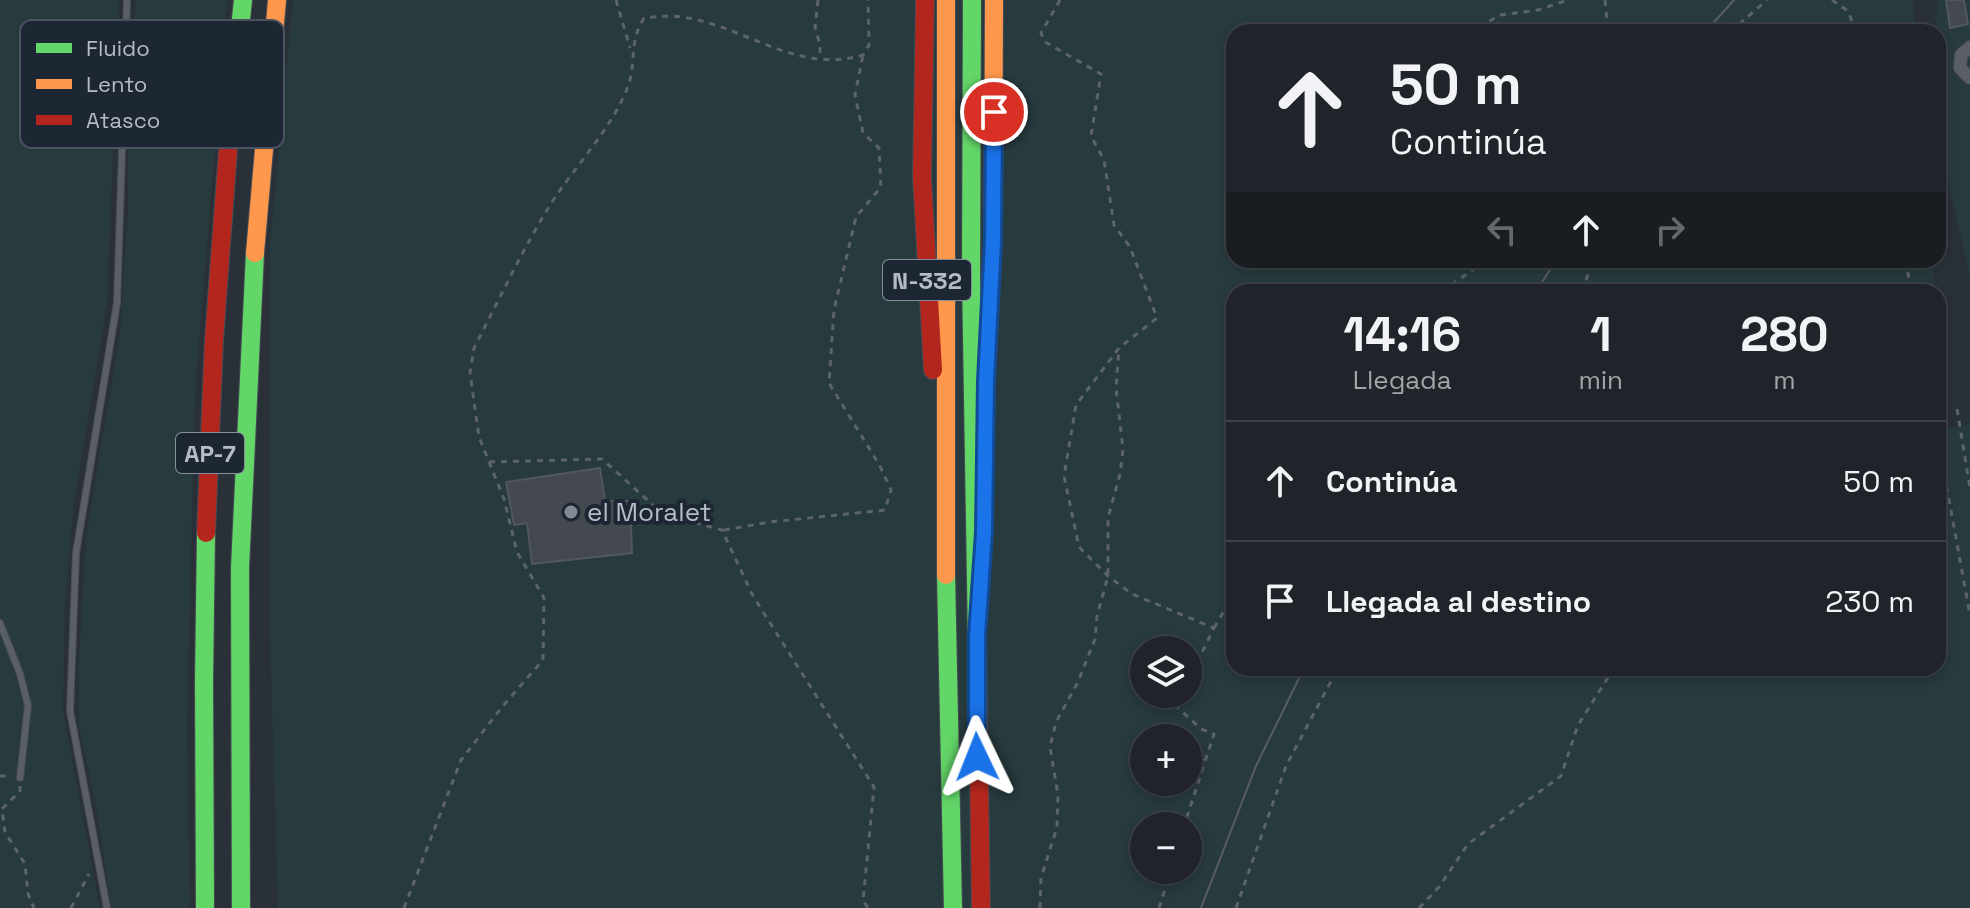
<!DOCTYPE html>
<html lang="es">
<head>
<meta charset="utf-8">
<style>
  body { margin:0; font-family:"Space Grotesk",sans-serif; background:#282c32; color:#f1f3f6; height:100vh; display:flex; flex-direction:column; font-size:30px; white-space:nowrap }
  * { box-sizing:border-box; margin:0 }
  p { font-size:26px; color:#a2a4a8 }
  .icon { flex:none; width:44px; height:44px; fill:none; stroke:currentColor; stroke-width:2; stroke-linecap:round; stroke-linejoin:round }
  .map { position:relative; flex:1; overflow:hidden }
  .drawer { position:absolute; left:1226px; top:284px; width:720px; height:392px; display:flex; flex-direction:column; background:#20242a; border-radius:24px; box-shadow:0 4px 12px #0003,0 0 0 2px #3d4147 }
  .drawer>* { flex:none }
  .hud { position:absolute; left:1226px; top:24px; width:720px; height:244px; border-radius:24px; box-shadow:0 4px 12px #0003,0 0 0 2px #3d4147; background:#20242a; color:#f1f3f6; overflow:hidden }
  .buttons { position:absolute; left:1130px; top:636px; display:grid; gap:16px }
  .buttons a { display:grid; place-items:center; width:72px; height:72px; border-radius:50%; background:#20242a; box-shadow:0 4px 12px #0003,0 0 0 2px #3d4147; font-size:40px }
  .pin { position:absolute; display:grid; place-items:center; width:68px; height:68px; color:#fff; margin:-34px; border:4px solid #fff; border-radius:50%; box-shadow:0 2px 8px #0007 }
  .me { position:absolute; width:88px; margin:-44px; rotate:358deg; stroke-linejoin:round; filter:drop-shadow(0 0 6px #0008) }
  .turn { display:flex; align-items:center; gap:28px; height:168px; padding:0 32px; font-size:36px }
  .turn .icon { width:104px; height:104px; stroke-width:2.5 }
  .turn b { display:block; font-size:56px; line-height:68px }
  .lanes { display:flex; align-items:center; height:76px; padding:0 32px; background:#0003; justify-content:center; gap:40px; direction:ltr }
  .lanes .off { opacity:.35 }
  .eta { display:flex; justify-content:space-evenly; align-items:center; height:136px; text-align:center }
  .eta b { font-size:48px; font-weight:600; line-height:56px }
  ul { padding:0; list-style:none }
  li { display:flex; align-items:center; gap:24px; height:120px; padding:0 32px; border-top:2px solid #3d4147 }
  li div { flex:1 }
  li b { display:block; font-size:30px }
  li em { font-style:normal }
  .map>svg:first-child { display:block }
</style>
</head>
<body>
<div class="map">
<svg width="1970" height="908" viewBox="0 0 1970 908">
  <rect width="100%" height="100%" fill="#2a3038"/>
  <g fill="#273a3e" fill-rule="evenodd">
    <path d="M0,0H119L107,304L74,501L65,602L63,711L100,908H0Z"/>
    <path d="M136,0H227L195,394L187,727L190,908H111L97,811L79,727V661L86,537L120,333L128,210V123Z"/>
    <path d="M293,0H1913L1915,32H1234V260H1933L1935,292H1234V668H1938V329L1946,429L1970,423V908H278L270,638V243ZM1144,650H1188V694H1144ZM1144,738H1188V782H1144ZM1144,826H1188V870H1144Z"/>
    <path d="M1938,0H1970V275L1938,139V32H1935Z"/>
  </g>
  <g fill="#444950" stroke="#52575f" stroke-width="2">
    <path d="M1946,0H1964L1968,24L1950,28Z"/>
    <path d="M600,468L605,501H630L632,553L532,564L527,523L514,525L506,482Z"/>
  </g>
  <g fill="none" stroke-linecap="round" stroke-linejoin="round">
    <defs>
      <g id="lane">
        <path d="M0,623L20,674L28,705L20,778"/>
        <path d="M107,908L70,711L76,553L117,303L127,0"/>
      </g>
      <path id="street" d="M1970,47L1961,55L1960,68L1970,78"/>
      <g id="fast">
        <path d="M972,0L971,275L977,641"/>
        <path d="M230,123L243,0"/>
        <path d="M946,575L953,908"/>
        <path d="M205,908L204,681L206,533"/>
        <path d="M241,908L240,568L255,253"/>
      </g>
      <g id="slow">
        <path d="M946,0V575"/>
        <path d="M255,253L277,0"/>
        <path d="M986,375L993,241L994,0"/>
      </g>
      <g id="jam">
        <path d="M925,0L922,177L933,370"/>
        <path d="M206,533L214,340L230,123"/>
        <path d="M977,641L981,908"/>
      </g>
    </defs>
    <use href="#lane" stroke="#484c53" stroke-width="8"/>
    <use href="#street" stroke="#484c53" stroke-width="14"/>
    <use href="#fast" stroke="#474c53" stroke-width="20"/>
    <use href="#slow" stroke="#474c53" stroke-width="20"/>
    <use href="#jam" stroke="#474c53" stroke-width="20"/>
    <g stroke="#5d636a" stroke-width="3" stroke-dasharray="6 6" stroke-linecap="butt">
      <path d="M616,0L630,48"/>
      <path d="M818,0L815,27L820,45V59"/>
      <path d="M1060,0L1041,33L1045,42L1101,74L1091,136L1104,160L1114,225L1130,247L1157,318L1119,348L1076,405L1064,476L1079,547L1108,576L1132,594L1214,628L1188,681"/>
      <path d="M1605,0L1608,32"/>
      <path d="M1832,0L1848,11L1856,32"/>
      <path d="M1468,32L1501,15L1538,10L1568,0"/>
      <path d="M1730,32L1767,0"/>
      <path d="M1906,260L1911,292"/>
      <path d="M1442,292L1475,268L1477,260"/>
      <path d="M1585,292V283L1593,260"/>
      <path d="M1957,409L1970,488"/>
      <path d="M1938,439L1970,615"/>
      <path d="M489,462L602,459L663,514L722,530L753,596L874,787L863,901L868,908"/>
      <path d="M724,530L770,522L885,510L891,490L880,466L829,383L834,310L856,217L881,187L879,148L863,133L855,95L863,55"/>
      <path d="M1214,628L1234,594"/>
      <path d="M1181,694L1175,705L1201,729L1214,734L1184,826"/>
      <path d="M0,776H12"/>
      <path d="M20,786V791L2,809L5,832L25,864L28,894L34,908"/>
      <path d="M71,908L89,874"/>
      <path d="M404,908L461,760L502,707L543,660L544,598L517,552L504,499L479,437L470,373L474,348C499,300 523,248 552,202C577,164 610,130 627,89C637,65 628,43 644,18C659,16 673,15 688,18C749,29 799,74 863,55L869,45L868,0"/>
      <path d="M1040,908L1041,878L1057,827L1058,795L1050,747L1056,722L1078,682L1095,639L1097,616L1108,576V518L1120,474L1123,449L1116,388L1119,348"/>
      <path d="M1159,908L1171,870"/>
      <path d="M1236,908L1286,766L1338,668"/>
      <path d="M1419,908L1439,887L1468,844L1561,776L1578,725L1614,668"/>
    </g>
    <use href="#lane" stroke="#5a5e66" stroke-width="6"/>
    <use href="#street" stroke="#5a5e66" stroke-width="12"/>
    <use href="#fast" stroke="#63d668" stroke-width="18"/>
    <use href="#slow" stroke="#ff974d" stroke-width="18"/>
    <use href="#jam" stroke="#b3261e" stroke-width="18"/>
    <g stroke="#595d64" stroke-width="2">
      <path d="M1705,32L1734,0"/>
      <path d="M1536,292L1556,260"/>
      <path d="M1201,908L1256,766L1304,668"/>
    </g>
  </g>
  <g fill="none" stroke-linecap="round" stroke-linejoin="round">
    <defs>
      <path id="route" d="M977,757V636L984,532L986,381L993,241L994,112"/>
    </defs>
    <use href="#route" stroke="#114b97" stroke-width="20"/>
    <use href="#route" stroke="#1a73e8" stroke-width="14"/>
  </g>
  <circle fill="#848b96" stroke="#1d2633" stroke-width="3" cx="571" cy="512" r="8"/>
  <g text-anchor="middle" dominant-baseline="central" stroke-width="8" stroke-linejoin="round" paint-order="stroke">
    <g fill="#1d2633" stroke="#878f9c" stroke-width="2">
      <rect x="883" y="260" width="88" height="40" rx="6"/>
      <rect x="176" y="433" width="68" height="40" rx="6"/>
    </g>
    <g font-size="24" font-weight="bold" fill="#b4bcc9">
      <text x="927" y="280">N-332</text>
      <text x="210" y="453">AP-7</text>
    </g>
    <g font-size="26" fill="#b4bcc9" stroke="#1d2633" text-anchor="start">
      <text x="587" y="512">el Moralet</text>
    </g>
  </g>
  <rect x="20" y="20" width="264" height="128" rx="12" fill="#1d2633" stroke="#4a5360" stroke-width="2"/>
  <rect x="36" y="43" width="36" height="10" fill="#63d668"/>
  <rect x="36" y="79" width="36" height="10" fill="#ff974d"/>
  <rect x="36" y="115" width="36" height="10" fill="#b3261e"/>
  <g font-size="22" fill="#b4bcc9">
    <text x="86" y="56">Fluido</text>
    <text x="86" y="92">Lento</text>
    <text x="86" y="128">Atasco</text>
  </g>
</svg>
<div class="buttons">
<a><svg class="icon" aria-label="layers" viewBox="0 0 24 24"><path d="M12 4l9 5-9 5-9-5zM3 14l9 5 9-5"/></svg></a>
<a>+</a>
<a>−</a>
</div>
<div class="pin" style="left:994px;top:112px;background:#d93025"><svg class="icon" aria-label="arrive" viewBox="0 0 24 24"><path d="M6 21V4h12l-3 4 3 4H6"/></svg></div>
<svg class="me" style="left:977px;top:757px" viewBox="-20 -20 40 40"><path d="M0-17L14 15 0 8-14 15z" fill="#1a73e8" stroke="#fff" stroke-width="4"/></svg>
<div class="hud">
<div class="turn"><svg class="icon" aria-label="ahead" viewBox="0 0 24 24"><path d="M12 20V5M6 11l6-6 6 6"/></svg><div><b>50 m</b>Continúa</div></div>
<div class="lanes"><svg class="icon off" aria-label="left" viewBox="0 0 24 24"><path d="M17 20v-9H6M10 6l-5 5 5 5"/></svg><svg class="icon" aria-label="ahead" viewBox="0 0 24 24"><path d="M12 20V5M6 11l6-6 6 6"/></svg><svg class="icon off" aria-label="right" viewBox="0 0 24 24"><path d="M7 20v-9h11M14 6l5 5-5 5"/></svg></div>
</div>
<section class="drawer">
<div class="eta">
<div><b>14:16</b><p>Llegada</p></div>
<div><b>1</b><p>min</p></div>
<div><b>280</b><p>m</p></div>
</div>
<ul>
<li><svg class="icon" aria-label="ahead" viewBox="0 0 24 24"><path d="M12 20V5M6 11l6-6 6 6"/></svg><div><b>Continúa</b></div><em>50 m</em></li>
<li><svg class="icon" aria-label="arrive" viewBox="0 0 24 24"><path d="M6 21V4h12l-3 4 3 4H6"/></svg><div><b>Llegada al destino</b></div><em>230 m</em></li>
</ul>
</section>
</div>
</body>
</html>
